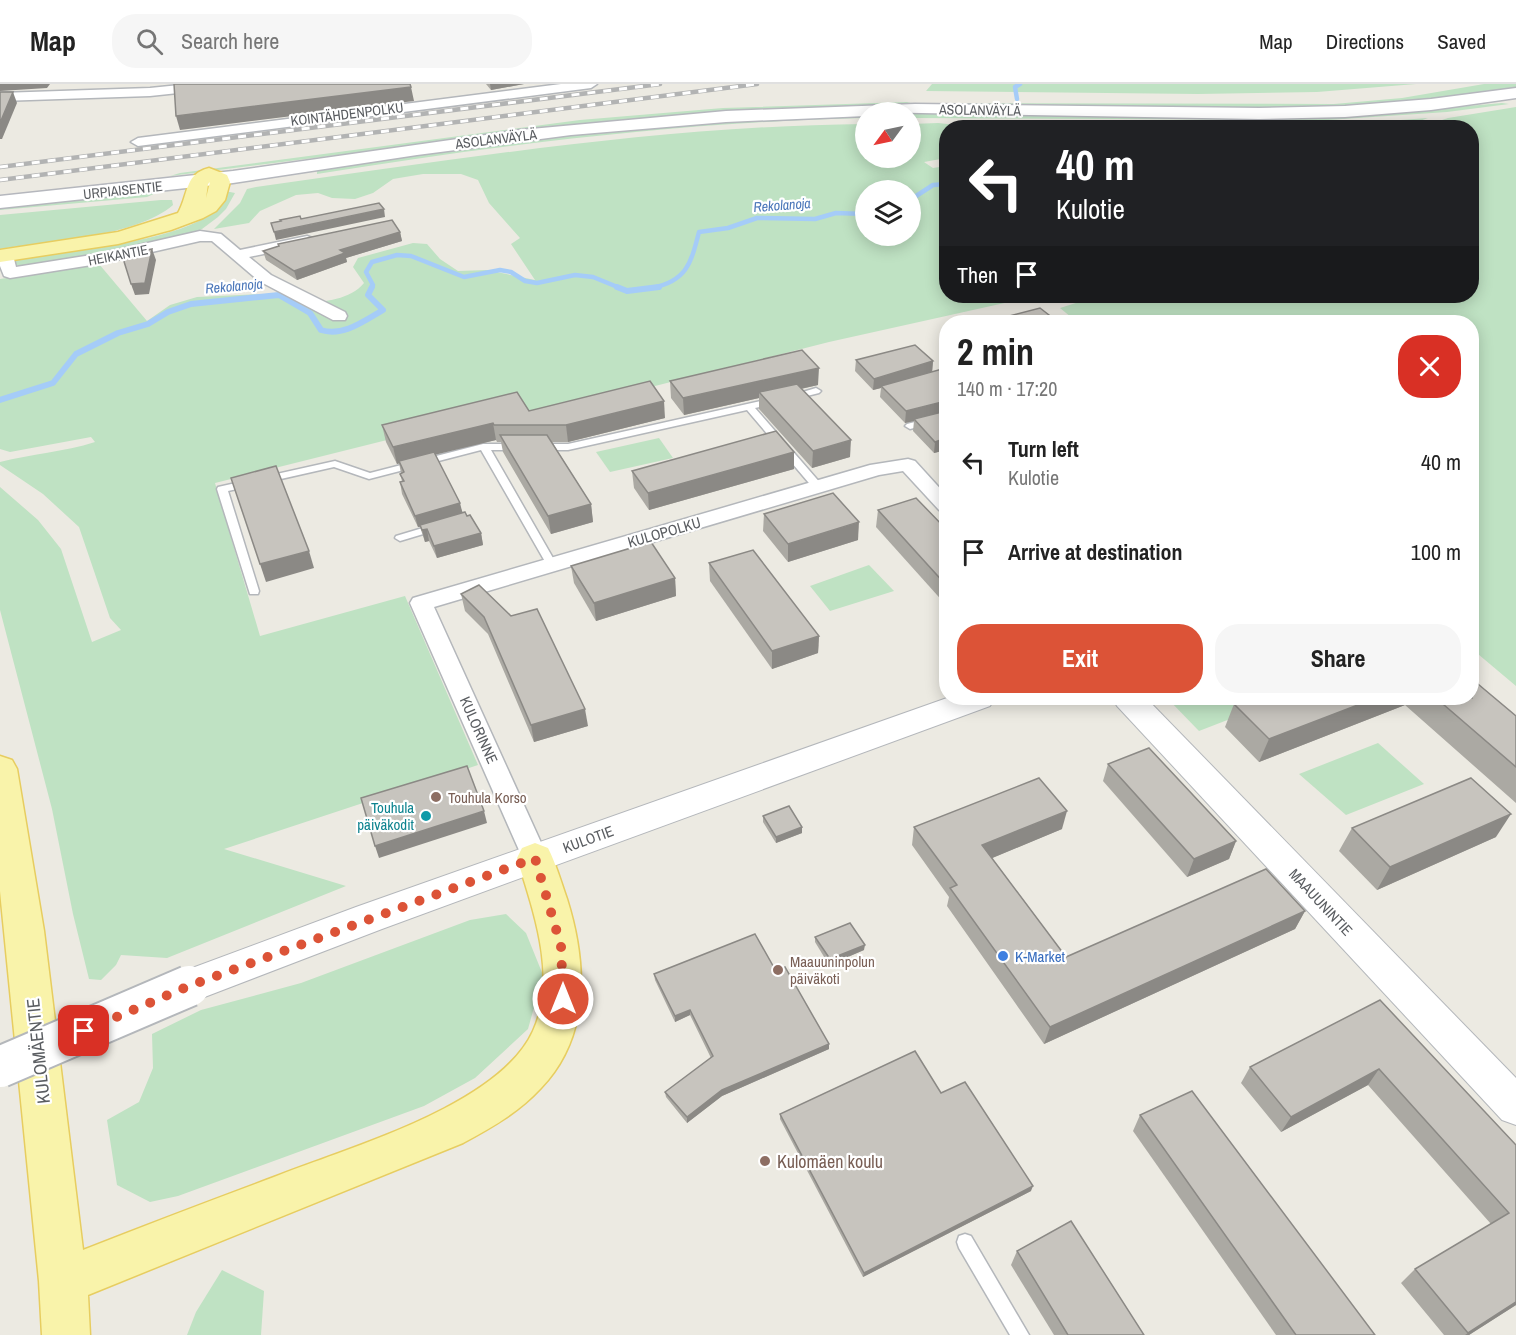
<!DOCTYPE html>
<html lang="en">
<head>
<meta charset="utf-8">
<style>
  body { margin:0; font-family:"Archivo Narrow",sans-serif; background:#f6f6f6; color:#222; height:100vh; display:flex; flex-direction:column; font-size:22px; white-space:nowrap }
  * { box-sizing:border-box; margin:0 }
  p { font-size:20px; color:#767676 }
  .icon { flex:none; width:33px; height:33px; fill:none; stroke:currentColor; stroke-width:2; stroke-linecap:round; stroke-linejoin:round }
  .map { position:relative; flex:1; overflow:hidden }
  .drawer { position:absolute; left:939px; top:231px; width:540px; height:390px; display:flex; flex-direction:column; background:#fff; border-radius:24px; box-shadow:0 3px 15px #0003 }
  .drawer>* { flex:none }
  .top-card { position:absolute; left:939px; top:36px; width:540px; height:183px; border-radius:24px; box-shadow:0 3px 15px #0003; background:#202124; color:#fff; overflow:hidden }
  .needle { width:39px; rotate:237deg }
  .fabs { position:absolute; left:855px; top:18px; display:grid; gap:12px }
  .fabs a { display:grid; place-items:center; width:66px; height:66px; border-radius:50%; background:#fff; box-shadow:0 3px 15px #0003; font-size:30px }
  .pin { position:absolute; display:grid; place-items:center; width:51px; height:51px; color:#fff; margin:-26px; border-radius:12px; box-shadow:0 3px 9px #0006 }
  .me { position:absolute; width:66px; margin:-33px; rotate:0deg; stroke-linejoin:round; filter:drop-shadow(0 0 4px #0008) }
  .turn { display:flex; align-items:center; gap:21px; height:126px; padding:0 18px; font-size:27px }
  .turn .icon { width:78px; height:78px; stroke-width:2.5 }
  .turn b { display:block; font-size:42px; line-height:51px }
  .then { display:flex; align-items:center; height:57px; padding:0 18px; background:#0003; gap:12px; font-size:22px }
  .round { display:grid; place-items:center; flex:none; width:63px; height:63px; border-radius:24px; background:#f6f6f6 }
  .head { display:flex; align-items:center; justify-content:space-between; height:102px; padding:0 18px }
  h1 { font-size:36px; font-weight:800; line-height:45px }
  .cta { display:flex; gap:12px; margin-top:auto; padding:12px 18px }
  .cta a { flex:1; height:69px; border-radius:24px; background:#dc5337; color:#fff; font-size:24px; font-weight:800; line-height:69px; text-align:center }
  .cta a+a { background:#f6f6f6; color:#222 }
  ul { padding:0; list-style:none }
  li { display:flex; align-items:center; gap:18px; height:90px; padding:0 18px }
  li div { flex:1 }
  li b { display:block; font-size:22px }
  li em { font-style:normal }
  header { display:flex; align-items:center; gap:36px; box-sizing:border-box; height:84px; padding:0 30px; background:#fff; border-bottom:2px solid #e0e0e0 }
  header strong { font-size:28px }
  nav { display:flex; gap:33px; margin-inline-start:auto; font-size:21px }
  .search { width:420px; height:54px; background:#f6f6f6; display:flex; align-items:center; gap:15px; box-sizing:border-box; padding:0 21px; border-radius:24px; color:#767676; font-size:22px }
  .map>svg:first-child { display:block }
</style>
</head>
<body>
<header>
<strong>Map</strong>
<div class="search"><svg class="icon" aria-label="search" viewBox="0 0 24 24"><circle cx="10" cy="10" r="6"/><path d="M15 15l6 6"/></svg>Search here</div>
<nav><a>Map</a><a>Directions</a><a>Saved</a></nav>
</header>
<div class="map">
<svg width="1516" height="1251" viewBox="0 0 1516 1251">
  <rect width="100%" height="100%" fill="#eceae2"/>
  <g fill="#bfe2c3" fill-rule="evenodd">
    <path d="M932,0H1416L1317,8L1198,10L926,7Z"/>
    <path d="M1484,0H1516V6L1486,11L1317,25L927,21L926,19L1334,20L1402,14Z"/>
    <path d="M907,18L914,20L749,26L594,39L170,92L180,89L580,36L723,24Z"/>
    <path d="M1502,19L1509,20L1447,28L1328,36L911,34L910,29L1412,27Z"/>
    <path d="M1516,23V602L1472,565V238H1077L1060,224L1098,212H1472V44L1421,43L1448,34Z"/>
    <path d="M865,29V34C681,38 499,61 317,90V87L391,73L625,43Z"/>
    <path d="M1428,34L1403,43H1350L1346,40Z"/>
    <path d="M938,39L957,41L959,43L946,44V74L924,78L933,84L946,82V212H1036L829,258L532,333L523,322L215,399L260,552L405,512L478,681L224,765L346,802L167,874L121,871L116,881L101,896L89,895L73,830L52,725L0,526V403L38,436L61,465L92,558L121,546L110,534L79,443L43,410L0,381V378C31,370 64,368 95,358L91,353L10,368L0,365V195L99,180L147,237L170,221L197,213L285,209L304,220C325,217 350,216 364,199L353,183L358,174L413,159L427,160L440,175L458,187L487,186L535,196L511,160L520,154L489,119L478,96L461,90H423L393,95L373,109L355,115L332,114L318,109L296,111L260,127L249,139L214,145L240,119L247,105L256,103C458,75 661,42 865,40L866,74H910L911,40ZM866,106H910V152H866Z"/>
    <path d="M981,39L1302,41L1339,43L984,44Z"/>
    <path d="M225,107L235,109L226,125L218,133L202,145L186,152L83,174L20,183L13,178L19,174C62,168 184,157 213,127C218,122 221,113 225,107Z"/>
    <path d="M158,108L147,113L0,126V124Z"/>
    <path d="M161,116H172L173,121C136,153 48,157 0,165V131Z"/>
    <path d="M659,354L673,374L610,388L596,368Z"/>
    <path d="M869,481L894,507L830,527L810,502Z"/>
    <path d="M1167,614H1284L1199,647Z"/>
    <path d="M1378,659L1424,700L1346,731L1299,690Z"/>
    <path d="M506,830L526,849L543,891L528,945L475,994L424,1022L178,1112L150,1118L117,1101L107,1036L139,1018L153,984L152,950L201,926L301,899L470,836Z"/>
    <path d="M222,1186L264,1207L261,1251H187L196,1228Z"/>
  </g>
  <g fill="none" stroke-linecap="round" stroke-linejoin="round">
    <g stroke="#a5ccf8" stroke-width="4.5">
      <path d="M1017,15L1015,3L1020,0"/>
      <path d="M1022,40L1025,44"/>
      <path d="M910,116L933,101L946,100"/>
      <path d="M371,204L373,201L366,188L372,178L397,171L411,172L464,193L500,186L511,188L525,197L537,199L575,191L593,193L620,204"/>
      <path d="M652,204C687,197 691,179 699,148L728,144L757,134L815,135L836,129L866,130"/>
    </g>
    <g stroke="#a5ccf8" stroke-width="6">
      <path d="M617,203L627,207L659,203"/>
      <path d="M0,316L53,299L76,270L118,249L148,240L168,228L191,220L279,211L310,229L321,246C343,253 364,237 383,226L368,211L372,203"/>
    </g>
    <defs>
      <g id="service">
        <path d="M816,304L821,307L819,309L791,316L786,313Z"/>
        <path d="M774,314L777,315V319L755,324L822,401V405H814L747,326L568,366H539L534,363L539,360H568Z"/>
        <path d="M946,330V336L910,345L905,342L907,340Z"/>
        <path d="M483,360H519L524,363L519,366H491L557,481L556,483L552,484L547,481L481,366L369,395L334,383L228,407L259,507L258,510H250L217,405L218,403L335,377L370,389Z"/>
        <path d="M436,440L441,443L440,445L400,457L395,454L396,452Z"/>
        <path d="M965,1150L971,1152L1029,1251H1010L959,1164L957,1158L959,1152Z"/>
      </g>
      <g id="minor">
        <path d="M189,0H231L225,4L150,12L0,17V9L150,4Z"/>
        <path d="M561,0H597L591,4L138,62L131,58L138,54Z"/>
        <path d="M200,147L221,150L240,166L307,152L312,154L315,157L312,160L249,173L271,191L345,228L347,232L345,236H333L259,197L212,157H200L104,179L10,194L4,192L0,182V168L5,166L13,171L16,183L104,169Z"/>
        <path d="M908,375L915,377L946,411V428L939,426L903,387L879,391L434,523L548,774L544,782L535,785L526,782L410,519L413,514L870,381Z"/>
      </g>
      <g id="tertiary">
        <path d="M947,614H995L990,622L382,845L189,919L176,914L170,902L176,890L356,823Z"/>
        <path d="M1112,614H1146L1516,994V1041L1502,1036L1117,622Z"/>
      </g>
      <path id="secondary" d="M1516,4V14L1431,26L1345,33L1259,35L866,28V32L726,38L571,51L417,71L233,99L0,124V112L233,87L520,46L726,27L915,20L1259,24L1345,22L1431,15Z"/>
      <g id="primary">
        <path d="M209,84L227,91L230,98L225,116L216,127L203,134L171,146L118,160L0,178V166L118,148L178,129C189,110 184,90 209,84ZM210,98L206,114L208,100Z"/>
        <path d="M0,672L12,676L17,685L44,847L83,1166C146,1141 210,1117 274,1093C347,1064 499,1022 533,947C558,893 533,826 517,774L522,764L535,759L548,764C556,780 561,798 567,815C587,879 591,952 541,1004C519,1028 491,1044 463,1059L88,1211L90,1251H42L39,1197L0,807Z"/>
      </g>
    </defs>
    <use href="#service" stroke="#b4b7bb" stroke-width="3"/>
    <use href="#minor" stroke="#b4b7bb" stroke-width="3"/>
    <use href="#tertiary" stroke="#b4b7bb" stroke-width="2"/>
    <use href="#secondary" stroke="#b5b7bd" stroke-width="3"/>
    <use href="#primary" stroke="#e7cd60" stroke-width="3"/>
    <use href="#service" fill="#fff" fill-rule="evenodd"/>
    <use href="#minor" fill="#fff" fill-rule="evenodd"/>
    <use href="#tertiary" fill="#fff" fill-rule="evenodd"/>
    <use href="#secondary" fill="#fff" fill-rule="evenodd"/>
    <use href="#primary" fill="#f9f3aa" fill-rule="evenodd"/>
    <defs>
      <g id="rail">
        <path d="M0,83L660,0"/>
        <path d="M0,96L757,0"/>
      </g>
    </defs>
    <use href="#rail" stroke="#b2b3b3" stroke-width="4.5"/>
    <use href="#rail" stroke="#fff" stroke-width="3" stroke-dasharray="8" stroke-linecap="butt"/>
    <defs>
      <path id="tertiary-bridge" d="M0,983L189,902"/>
    </defs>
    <use href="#tertiary-bridge" stroke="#b4b7bb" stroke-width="44" stroke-linecap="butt"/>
    <use href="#tertiary-bridge" stroke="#fff" stroke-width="40"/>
  </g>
  <g fill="#aba9a3">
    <path d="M486,0H524L491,6Z"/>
    <path d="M400,148L402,157L346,174L347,178L297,196L266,176L263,167Z"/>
    <path d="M856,276L933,277L932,288L946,289V366L934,369L913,347L914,337L905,339L880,313L881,304L873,306L855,287Z"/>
    <path d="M670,297L818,301L801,305L850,373L812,384L759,325V314L684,331L671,314Z"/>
    <path d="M529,327L665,334L568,358H552L591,420L593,438L551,450L503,368L501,358H497L496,356L435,370L463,429L467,432L481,449L483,461L437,474L429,457L425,458L420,443H418L402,410L400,398L402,397L400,390L401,389L399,379L397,380L386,358L382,341Z"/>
    <path d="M794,368V385L649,426L634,404L632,387Z"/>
    <path d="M878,426L946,445V521L876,443Z"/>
    <path d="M764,430L858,456L788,478L763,447Z"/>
    <path d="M709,479L819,552L818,569L772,585L710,497Z"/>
    <path d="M571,482L675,494L676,512L596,537L574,499Z"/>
    <path d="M479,501L588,642L534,658L488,550L465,527L461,510Z"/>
    <path d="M1252,614H1472L1516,632V719L1405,621L1259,678L1225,643L1234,620Z"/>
    <path d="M1108,680L1236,757L1229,775L1187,793L1103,697Z"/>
    <path d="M763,732L802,749L776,759L763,738Z"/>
    <path d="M914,743L1062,745L992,774L1066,873L1305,827L1295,845L1044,960L947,822L949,813L912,761Z"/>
    <path d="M1352,744L1496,753L1377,806L1339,767Z"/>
    <path d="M815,853L864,866L829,881L815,858Z"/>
    <path d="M776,887L829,965L722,1012L687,1039L666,1013L665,1008L711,974L690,931L675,938L655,896L654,890Z"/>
    <path d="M1380,916L1516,1061V1221L1469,1251H1444L1401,1199L1415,1185L1491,1140L1368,1001L1281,1048L1241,999L1250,983Z"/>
    <path d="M941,1009L1031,1107L863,1193L780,1035V1030Z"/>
    <path d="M1140,1031L1375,1251H1276L1133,1047Z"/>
    <path d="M1017,1167L1144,1251H1054L1011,1181Z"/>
  </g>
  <g fill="#8b8985">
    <path d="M0,0H50L47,4L0,7Z"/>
    <path d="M490,0H524L491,6Z"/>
    <path d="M411,3L414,17L180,46L176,32Z"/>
    <path d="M13,8L17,19L2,55H0V39Z"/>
    <path d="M384,125L385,133L276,156L274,148Z"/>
    <path d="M400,148L402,157L346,174L347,178L297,196L294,187L340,166Z"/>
    <path d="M152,165L156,176L149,210L135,211L131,200Z"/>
    <path d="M933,277L932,289L881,302V304L873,306L874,295Z"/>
    <path d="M819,284L818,301L764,313L759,308V314L684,331L683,314Z"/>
    <path d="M664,317L665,334L568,358L566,341Z"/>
    <path d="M946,317V328L914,335V337L905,339L906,327Z"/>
    <path d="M493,339L496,356L397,380L393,363Z"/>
    <path d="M946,354V366L934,369L935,358Z"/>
    <path d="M851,356L850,373L812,384L813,367Z"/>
    <path d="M794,368V385L649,426L648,409Z"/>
    <path d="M460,419L463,431L418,443L415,432Z"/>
    <path d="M591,420L593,438L551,450L548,432Z"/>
    <path d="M859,438L858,456L788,478V460Z"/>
    <path d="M427,445L429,457L425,458L422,446Z"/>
    <path d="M481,449L483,461L437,474L434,462Z"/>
    <path d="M309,467L314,484L266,498L260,480Z"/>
    <path d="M675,494L676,512L596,537L594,519Z"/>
    <path d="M819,552L818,569L772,585V567Z"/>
    <path d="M1376,614H1409L1405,621L1259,678L1269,655Z"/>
    <path d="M585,625L588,642L534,658L531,641Z"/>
    <path d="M484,727L487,739L379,774L375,762Z"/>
    <path d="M1067,727L1062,745L978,780L982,761Z"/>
    <path d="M1511,730L1496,753L1377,806L1390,783Z"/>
    <path d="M802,743V749L776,759V753Z"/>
    <path d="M1236,757L1229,775L1187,793L1194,775Z"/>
    <path d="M1305,827L1295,845L1044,960L1050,943Z"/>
    <path d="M865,861L864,866L829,881L830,875Z"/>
    <path d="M690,926V931L675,938V932Z"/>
    <path d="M829,960V965L722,1012L687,1039V1033L722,1006Z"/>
    <path d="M1379,985L1368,1001L1281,1048L1291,1033Z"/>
    <path d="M1033,1102L1031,1107L863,1193L864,1189Z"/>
    <path d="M1516,1218V1221L1469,1251H1465Z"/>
  </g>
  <g fill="#c7c4be" stroke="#8b8985" stroke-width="1.5">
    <path d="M174,0H410L411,3L176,32Z"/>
    <path d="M0,8H13L0,39Z"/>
    <path d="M379,119L384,125L274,148L271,139L281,137L280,136L300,132L301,135Z"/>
    <path d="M392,136L400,148L340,166L345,169L294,187L263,167L279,162L278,160Z"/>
    <path d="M152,165L145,199L131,200L122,171Z"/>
    <path d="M1040,224L1058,238H986Z"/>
    <path d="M915,261L933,277L874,295L856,276Z"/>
    <path d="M802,266L819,284L683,314L670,297Z"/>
    <path d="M942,285L946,289V317L906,327L881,302Z"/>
    <path d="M650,297L664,317L566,341H494L493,339L393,363L382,341L517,308L529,327Z"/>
    <path d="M797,300L851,356L813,367L759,308Z"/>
    <path d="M946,327V354L935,358L914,335Z"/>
    <path d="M776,347L794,368L648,409L632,387Z"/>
    <path d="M500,351H547L591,420L548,432Z"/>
    <path d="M434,368L460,419L415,432L400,398L404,397L400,390L404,388L399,377Z"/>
    <path d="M276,382L309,467L260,480L231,394Z"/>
    <path d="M833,409L859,438L788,460L764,430Z"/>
    <path d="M916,414L946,445V501L878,426Z"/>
    <path d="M465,428L467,432L470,431L481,449L434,462L427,445L422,446L420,441Z"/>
    <path d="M651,458L675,494L594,519L571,482Z"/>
    <path d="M753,466L819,552L772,567L709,479Z"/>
    <path d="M479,501L511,532L537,525L585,625L531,641L484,533L461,510Z"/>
    <path d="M1472,595L1516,632V683L1436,614H1472Z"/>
    <path d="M1252,614H1376L1269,655L1234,620Z"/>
    <path d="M1149,664L1236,757L1194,775L1108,680Z"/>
    <path d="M467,682L484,727L375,762L361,714Z"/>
    <path d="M1039,694L1067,727L982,761L1066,873L1266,785L1305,827L1050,943L950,804L957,801L914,743Z"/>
    <path d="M1471,694L1511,730L1390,783L1352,744Z"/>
    <path d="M789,722L802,743L776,753L763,732Z"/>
    <path d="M850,839L865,861L830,875L815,853Z"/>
    <path d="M755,850L776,887L785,883L829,960L722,1006L687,1033L665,1008L713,972L690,926L675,932L654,890Z"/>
    <path d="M1380,916L1516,1061V1218L1468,1249L1415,1185L1509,1129L1379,985L1291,1033L1250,983Z"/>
    <path d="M915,967L941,1009L965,998L1033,1102L864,1189L780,1030Z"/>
    <path d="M1192,1007L1375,1251H1296L1140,1031Z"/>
    <path d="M1071,1137L1144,1251H1068L1017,1167Z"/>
  </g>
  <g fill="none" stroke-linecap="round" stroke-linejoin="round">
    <path stroke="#dc5337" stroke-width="10" stroke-dasharray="0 18" d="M84,947L189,902L535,774L561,862L563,915"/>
  </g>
  <g fill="#8d6e63" stroke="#fff" stroke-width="2">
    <circle cx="436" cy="713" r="6"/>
    <circle cx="778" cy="886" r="6"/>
    <circle cx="765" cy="1077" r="6"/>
  </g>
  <circle fill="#0f9aa8" stroke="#fff" stroke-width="2" cx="426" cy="732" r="6"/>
  <circle fill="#3f7fe0" stroke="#fff" stroke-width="2" cx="1003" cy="872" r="6"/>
  <g text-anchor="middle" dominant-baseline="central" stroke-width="4.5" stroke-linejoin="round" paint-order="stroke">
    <g font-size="14" fill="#5a5d61" stroke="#fff">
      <text transform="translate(980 26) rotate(1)">ASOLANVÄYLÄ</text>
      <text transform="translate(347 30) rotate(-7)">KOINTÄHDENPOLKU</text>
      <text transform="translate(496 55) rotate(-7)">ASOLANVÄYLÄ</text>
      <text transform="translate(123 106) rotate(-6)">URPIAISENTIE</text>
      <text transform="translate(118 171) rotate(-11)">HEIKANTIE</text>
    </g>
    <g font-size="14" font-style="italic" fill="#4a76b9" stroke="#fff">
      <text transform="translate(782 121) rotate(-4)">Rekolanoja</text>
      <text transform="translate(234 202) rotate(-5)">Rekolanoja</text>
    </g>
    <g font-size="15" fill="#5a5d61" stroke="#fff">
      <text transform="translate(664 448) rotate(-16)">KULOPOLKU</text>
      <text transform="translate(479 646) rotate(66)">KULORINNE</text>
      <text transform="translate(588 755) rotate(-20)">KULOTIE</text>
      <text transform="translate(1321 818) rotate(47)">MAAUUNINTIE</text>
    </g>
    <g font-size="15" fill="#785e54" stroke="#fff" text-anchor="start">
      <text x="448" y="713">Touhula Korso</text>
      <text x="790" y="877">Maauuninpolun<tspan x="790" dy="17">päiväkoti</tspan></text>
    </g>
    <g font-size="15" fill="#0d838f" stroke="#fff" text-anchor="end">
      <text x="414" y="723">Touhula<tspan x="414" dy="17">päiväkodit</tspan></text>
    </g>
    <g font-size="15" fill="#366cbe" stroke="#fff" text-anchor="start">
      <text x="1015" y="872">K-Market</text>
    </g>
    <g font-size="18" fill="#5a5d61" stroke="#fff">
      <text transform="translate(38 967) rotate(-96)">KULOMÄENTIE</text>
    </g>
    <g font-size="18" fill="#785e54" stroke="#fff" text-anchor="start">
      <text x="777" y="1077">Kulomäen koulu</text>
    </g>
  </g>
</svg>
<div class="fabs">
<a><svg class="needle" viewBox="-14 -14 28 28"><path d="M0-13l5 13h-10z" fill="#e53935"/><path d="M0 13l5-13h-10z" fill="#767676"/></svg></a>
<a><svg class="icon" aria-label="layers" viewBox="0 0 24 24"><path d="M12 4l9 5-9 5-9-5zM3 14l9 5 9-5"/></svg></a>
</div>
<div class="pin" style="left:84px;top:947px;background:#d93025"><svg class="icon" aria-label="arrive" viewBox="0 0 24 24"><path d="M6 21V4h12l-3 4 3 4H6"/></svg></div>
<svg class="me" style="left:563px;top:915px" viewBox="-20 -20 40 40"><circle r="17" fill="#dc5337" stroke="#fff" stroke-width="3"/><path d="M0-11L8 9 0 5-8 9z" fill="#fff"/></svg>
<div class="top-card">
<div class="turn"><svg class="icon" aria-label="left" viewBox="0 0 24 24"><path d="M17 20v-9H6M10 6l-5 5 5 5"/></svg><div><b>40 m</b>Kulotie</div></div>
<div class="then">Then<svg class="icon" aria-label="arrive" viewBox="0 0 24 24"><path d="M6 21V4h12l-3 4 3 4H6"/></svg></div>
</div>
<section class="drawer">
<div class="head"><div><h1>2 min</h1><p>140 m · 17:20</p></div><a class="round" style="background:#d93025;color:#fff"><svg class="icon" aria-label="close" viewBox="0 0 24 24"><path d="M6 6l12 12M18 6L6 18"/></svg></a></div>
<ul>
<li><svg class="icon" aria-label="left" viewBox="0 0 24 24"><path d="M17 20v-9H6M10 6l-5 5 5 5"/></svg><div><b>Turn left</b><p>Kulotie</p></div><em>40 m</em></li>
<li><svg class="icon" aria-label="arrive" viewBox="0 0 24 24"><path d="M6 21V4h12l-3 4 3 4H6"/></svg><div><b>Arrive at destination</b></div><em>100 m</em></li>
</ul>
<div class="cta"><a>Exit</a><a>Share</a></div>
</section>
</div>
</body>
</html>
